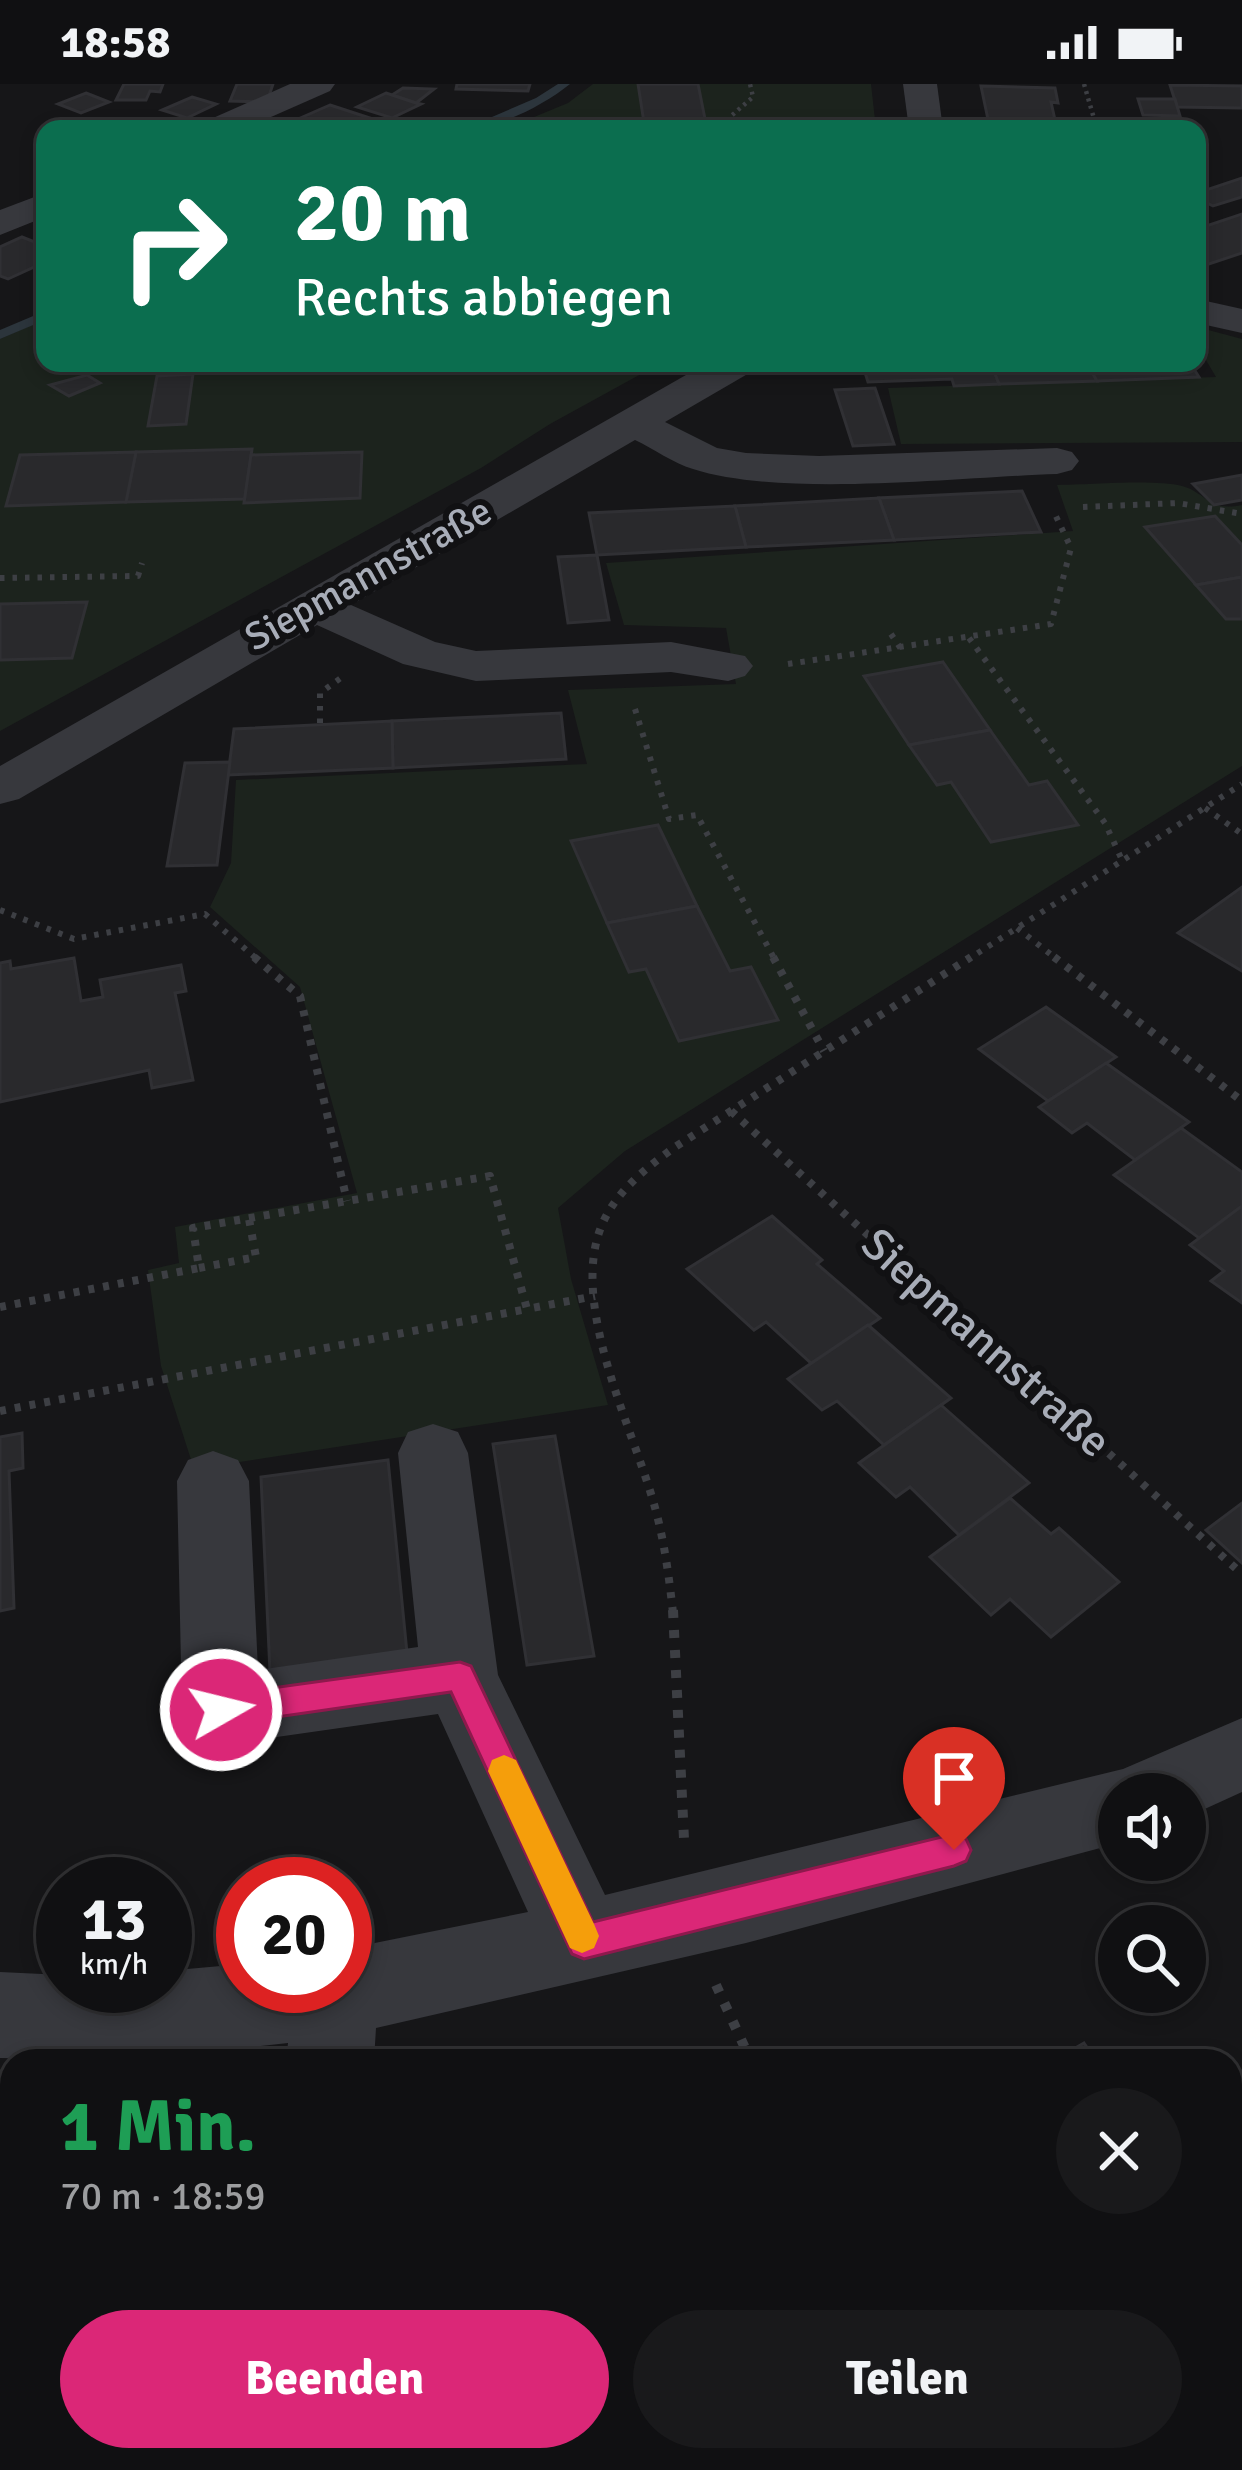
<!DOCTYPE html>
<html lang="de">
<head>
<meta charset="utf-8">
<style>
  body { margin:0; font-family:Signika,sans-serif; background:#19191b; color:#f1f3f6; height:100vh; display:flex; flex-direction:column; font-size:45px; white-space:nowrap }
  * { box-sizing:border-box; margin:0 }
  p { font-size:39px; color:#9c9d9f }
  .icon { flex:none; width:66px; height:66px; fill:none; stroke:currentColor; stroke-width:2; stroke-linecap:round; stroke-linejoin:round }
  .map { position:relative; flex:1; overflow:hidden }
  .side { position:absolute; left:0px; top:1965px; width:1242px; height:423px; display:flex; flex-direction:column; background:#101012; border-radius:36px 36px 0 0; box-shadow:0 6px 18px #0003,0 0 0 3px #303032 }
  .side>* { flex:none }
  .hud { position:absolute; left:36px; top:36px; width:1170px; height:252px; border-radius:24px; box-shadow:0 6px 18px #0003,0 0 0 3px #303032; background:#0b6e4f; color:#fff; overflow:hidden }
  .controls { position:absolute; left:1098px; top:1689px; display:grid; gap:24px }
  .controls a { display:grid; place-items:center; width:108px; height:108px; border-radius:50%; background:#101012; box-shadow:0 6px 18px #0003,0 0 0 3px #303032; font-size:60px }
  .speed { position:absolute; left:36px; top:1773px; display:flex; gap:24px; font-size:60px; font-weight:700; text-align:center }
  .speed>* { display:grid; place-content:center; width:156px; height:156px; border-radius:50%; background:#101012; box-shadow:0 6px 18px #0003,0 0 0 3px #303032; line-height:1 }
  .speed small { font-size:30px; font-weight:400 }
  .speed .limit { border:18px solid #d22; background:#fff; color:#111 }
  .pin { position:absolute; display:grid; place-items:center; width:102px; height:102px; color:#fff; margin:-123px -51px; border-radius:50% 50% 50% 0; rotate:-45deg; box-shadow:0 0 12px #0007 }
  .pin .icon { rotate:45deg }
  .me { position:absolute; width:132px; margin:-66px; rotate:82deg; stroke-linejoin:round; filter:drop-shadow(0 0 9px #0008) }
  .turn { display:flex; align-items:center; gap:42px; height:252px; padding:0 60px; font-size:54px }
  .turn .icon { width:156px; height:156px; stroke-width:2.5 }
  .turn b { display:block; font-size:84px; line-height:102px }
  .round { display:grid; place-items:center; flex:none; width:126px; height:126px; border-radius:63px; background:#19191b }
  .headline { display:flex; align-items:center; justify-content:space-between; height:204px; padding:0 60px }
  h1 { font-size:72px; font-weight:700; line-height:90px; color:#1e9e55 }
  .action { display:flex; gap:24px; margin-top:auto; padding:24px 60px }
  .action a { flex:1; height:138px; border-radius:72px; background:#db2777; color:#fff; font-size:48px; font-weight:700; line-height:138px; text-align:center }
  .action a+a { background:#19191b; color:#f1f3f6 }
  .status { display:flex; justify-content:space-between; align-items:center; height:84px; padding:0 60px; background:#101012; direction:ltr }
  .status svg { height:33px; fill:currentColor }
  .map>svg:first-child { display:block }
</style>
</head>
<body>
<div class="status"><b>18:58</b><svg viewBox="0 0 49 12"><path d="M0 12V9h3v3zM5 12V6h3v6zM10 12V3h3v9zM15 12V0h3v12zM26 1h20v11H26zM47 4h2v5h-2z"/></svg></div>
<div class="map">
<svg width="1242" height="2386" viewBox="0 0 1242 2386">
  <rect width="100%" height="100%" fill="#161618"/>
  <g fill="#1c231d">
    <path d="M593,0H871L876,45H505L568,19Z"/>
    <path d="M45,235V279H661L550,340L481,384L0,647V255Z"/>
    <path d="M1197,243L1242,255V358L901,360L888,304L1216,293L1197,261Z"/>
    <path d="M1057,401C1088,401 1154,395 1182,402C1207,409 1208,428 1242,421V682L625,1067L558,1124L571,1195L608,1321L194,1385L161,1282L148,1186L179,1179L175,1143L357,1109L300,903L210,823L231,779L236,696L587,680L568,606L736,600L726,544L624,541L606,479L1073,447Z"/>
  </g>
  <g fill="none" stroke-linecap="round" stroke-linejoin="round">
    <g fill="#2c353c" fill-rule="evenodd">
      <path d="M558,0H570C544,21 498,45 464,45L536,14Z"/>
      <path d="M45,227V236L0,255V246Z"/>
    </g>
  </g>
  <g fill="#29292c" stroke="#303034" stroke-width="3">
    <path d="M124,0H163L160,8L150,7L146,16H116Z"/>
    <path d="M237,0H273L267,18L230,17Z"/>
    <path d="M457,0H530L528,7L456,5Z"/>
    <path d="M638,0H698L707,45H645Z"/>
    <path d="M1170,1L1242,2V24L1177,23Z"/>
    <path d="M981,2L1055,4L1058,19L1051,18L1057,45H990Z"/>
    <path d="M403,4L434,5L416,19L392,11Z"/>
    <path d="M86,9L109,18L81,29L58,20Z"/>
    <path d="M386,9L416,19L421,20L392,34L357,23Z"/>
    <path d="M192,13L216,20L187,34L162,26Z"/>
    <path d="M1138,15H1175L1180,32L1143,31Z"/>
    <path d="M330,21L373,35L351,45H307L289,39Z"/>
    <path d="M1242,94V113L1213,122L1197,114V109Z"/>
    <path d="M1242,130V169L1197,184V145Z"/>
    <path d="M22,153L45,162V178L8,195L0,192V163Z"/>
    <path d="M277,279H385V286L276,289Z"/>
    <path d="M385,279H494V282L385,286Z"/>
    <path d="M494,279H599V281L494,285Z"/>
    <path d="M862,279H991L999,300L954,302L952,295L868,298Z"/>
    <path d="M991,279H1087L1097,297L999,300Z"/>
    <path d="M1087,279H1190L1199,293L1097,297Z"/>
    <path d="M193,290L186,340L148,342L157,292Z"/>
    <path d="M87,291L100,299L69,312L50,301Z"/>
    <path d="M875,304L894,360L853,362L835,306Z"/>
    <path d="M252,365L245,415L126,418L136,368Z"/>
    <path d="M136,368L126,418L6,422L20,371Z"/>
    <path d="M362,368L360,414L244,419L251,371Z"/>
    <path d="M1242,391V416L1214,421L1193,400Z"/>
    <path d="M1022,407L1041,448L894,456L879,414Z"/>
    <path d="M879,414L894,456L746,463L735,422Z"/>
    <path d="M735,422L746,463L597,471L589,429Z"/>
    <path d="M1215,432L1242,461V493L1196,501L1145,443Z"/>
    <path d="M597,471L609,536L568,539L558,473Z"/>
    <path d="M1242,493V535H1226L1196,501Z"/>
    <path d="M87,518L72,574L0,576V520Z"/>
    <path d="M943,578L990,646L909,661L864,592Z"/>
    <path d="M561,629L566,675L393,684L392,637Z"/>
    <path d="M392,637L393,684L228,691L234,645Z"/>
    <path d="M990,646L1029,701L1047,697L1078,741L991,758L951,698L937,701L909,661Z"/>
    <path d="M230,678L217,781L167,782L185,679Z"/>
    <path d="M658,741L697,822L607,839L571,757Z"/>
    <path d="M1242,803V887L1178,849Z"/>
    <path d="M697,822L730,887L751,883L778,936L679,957L646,885L629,888L607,839Z"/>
    <path d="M74,874L81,917L103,913L100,896L181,881L186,907L175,909L193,996L152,1004L149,986L0,1018V879L10,877L11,885Z"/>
    <path d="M1046,923L1116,973L1048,1017L979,965Z"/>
    <path d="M1106,979L1189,1038L1135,1076L1087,1039L1072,1049L1039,1023Z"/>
    <path d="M1181,1044L1242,1088V1122L1199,1154L1114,1091Z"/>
    <path d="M1242,1122V1219L1211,1197L1224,1187L1190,1161Z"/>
    <path d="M772,1132L822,1176L817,1180L880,1234L812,1280L766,1238L754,1246L687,1185Z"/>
    <path d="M868,1241L951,1314L884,1361L837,1317L822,1326L788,1295Z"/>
    <path d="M941,1321L1029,1399L959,1451L910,1403L896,1413L859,1379Z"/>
    <path d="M22,1349L23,1384L9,1387L14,1524L0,1527V1353Z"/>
    <path d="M555,1352L594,1572L527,1581L493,1360Z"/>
    <path d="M388,1376L407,1569L270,1588L261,1393Z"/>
    <path d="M1010,1414L1051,1450L1059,1444L1119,1498L1051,1553L1010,1515L991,1531L930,1473Z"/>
    <path d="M1242,1419V1479L1206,1446Z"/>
    <path d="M1084,1959L1096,1977H1053Z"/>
    <path d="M0,2139L12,2161V2215L0,2224Z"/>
    <path d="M12,2216V2331L0,2340V2225Z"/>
  </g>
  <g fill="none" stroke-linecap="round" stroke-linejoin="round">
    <g stroke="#3d3f44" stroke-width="4.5" stroke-dasharray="3 4.5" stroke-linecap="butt">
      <path d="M1084,0L1097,45"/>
      <path d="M731,45L730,33L753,13L750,0"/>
    </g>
    <g stroke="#3d3f44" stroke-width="6" stroke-dasharray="4.5 8" stroke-linecap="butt">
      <path d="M1083,423L1178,419L1242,430"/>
      <path d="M0,494L138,492L142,479"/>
      <path d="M891,550L901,565"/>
      <path d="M969,554L1105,739L1122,776"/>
      <path d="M788,580L1051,540L1071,464L1053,426"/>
      <path d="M635,625L669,735L697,731L775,876"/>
      <path d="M320,639V609L345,591"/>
      <path d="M1205,724L1242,750"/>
      <path d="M0,826L74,855L205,830L258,876"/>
      <path d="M1017,844L1058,876"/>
      <path d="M967,876L1242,700"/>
    </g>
    <g stroke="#3d3f44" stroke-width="8" stroke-dasharray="6 9" stroke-linecap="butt">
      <path d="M254,873L300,912L347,1117"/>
      <path d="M773,873L824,967"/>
      <path d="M1054,873L1242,1017"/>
      <path d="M731,1027L1242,1490"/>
      <path d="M199,1184L256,1173L249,1135"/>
      <path d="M0,1223L199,1184L193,1144L490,1092L527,1225L595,1212"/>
      <path d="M0,1327L527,1225"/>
      <path d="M673,1529C669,1492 664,1455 654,1420C632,1342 570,1222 601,1143C615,1108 646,1084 675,1063L971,873"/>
    </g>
    <g stroke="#3d3f44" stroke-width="10" stroke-dasharray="8 12" stroke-linecap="butt">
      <path d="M673,1526L684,1755"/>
      <path d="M716,1901L751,1977"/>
    </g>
    <g fill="#37383d" fill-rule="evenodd">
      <path d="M290,0H335L330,7L244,45H199L204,38Z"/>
      <path d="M903,0H937L943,45H909Z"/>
      <path d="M45,109V133L0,151V126Z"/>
      <path d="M1197,215L1242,225V249L1197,239Z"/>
      <path d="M707,279H757L751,288L665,338L717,364L746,369L819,372L1057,364L1072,368L1079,377L1072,386L1057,390C959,393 783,414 693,385C673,379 654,365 635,356L351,521L435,558L476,567L671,558L745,572L753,582L745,592L728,597L671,588L476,597L403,580L317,541L19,715L0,720V682Z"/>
      <path d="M433,1340L458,1348L468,1369L498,1591L605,1811L1123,1685L1242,1634V1708L1185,1734V1710H1119V1759L746,1859L376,1944L374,1977H286L288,1959L131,1976L0,1974V1888L63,1891V1902H165V1887L243,1880V1902H345V1865L528,1828L438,1630L221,1661L193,1651L182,1626L177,1397L188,1376L213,1367L238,1376L249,1397L258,1586L418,1563L398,1369L408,1348Z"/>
      <path d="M206,2376H304L301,2386H203Z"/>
    </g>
  </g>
  <path fill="#db2777" stroke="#8e194d" stroke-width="3" d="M460,1578L471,1582L593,1838L954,1750L966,1755L971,1766L966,1777L954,1782L584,1875L572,1870L451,1608L221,1641L210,1636L205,1626L210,1616L221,1611Z"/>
  <path fill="#f59e0b" d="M504,1671L516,1676L594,1840L599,1852L594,1864L582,1869L570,1864L488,1687L492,1676Z"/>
  <g text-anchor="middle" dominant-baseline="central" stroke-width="12" stroke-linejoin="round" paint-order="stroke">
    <g font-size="39" fill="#a8adb8" stroke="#111113">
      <text transform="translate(368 490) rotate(-29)">Siepmannstraße</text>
    </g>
    <g font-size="45" fill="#a8adb8" stroke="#111113">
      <text transform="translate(986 1259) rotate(42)">Siepmannstraße</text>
    </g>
  </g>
</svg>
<div class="controls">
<a><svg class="icon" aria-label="sound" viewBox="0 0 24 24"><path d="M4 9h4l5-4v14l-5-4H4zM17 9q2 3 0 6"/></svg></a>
<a><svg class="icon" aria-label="search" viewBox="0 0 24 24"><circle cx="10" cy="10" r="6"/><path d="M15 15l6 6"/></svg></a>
</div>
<div class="speed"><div>13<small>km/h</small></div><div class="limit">20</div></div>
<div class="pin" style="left:954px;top:1766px;background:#d93025"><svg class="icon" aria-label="arrive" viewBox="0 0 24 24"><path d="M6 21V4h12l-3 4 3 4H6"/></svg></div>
<svg class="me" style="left:221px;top:1626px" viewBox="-20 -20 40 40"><circle r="17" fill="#db2777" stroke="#fff" stroke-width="3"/><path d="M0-11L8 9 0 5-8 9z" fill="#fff"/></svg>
<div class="hud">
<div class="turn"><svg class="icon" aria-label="right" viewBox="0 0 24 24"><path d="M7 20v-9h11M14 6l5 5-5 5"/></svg><div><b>20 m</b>Rechts abbiegen</div></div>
</div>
<section class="side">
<div class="headline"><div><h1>1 Min.</h1><p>70 m · 18:59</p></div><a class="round"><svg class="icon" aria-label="close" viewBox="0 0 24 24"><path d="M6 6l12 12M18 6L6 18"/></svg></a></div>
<div class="action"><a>Beenden</a><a>Teilen</a></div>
</section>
</div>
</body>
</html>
